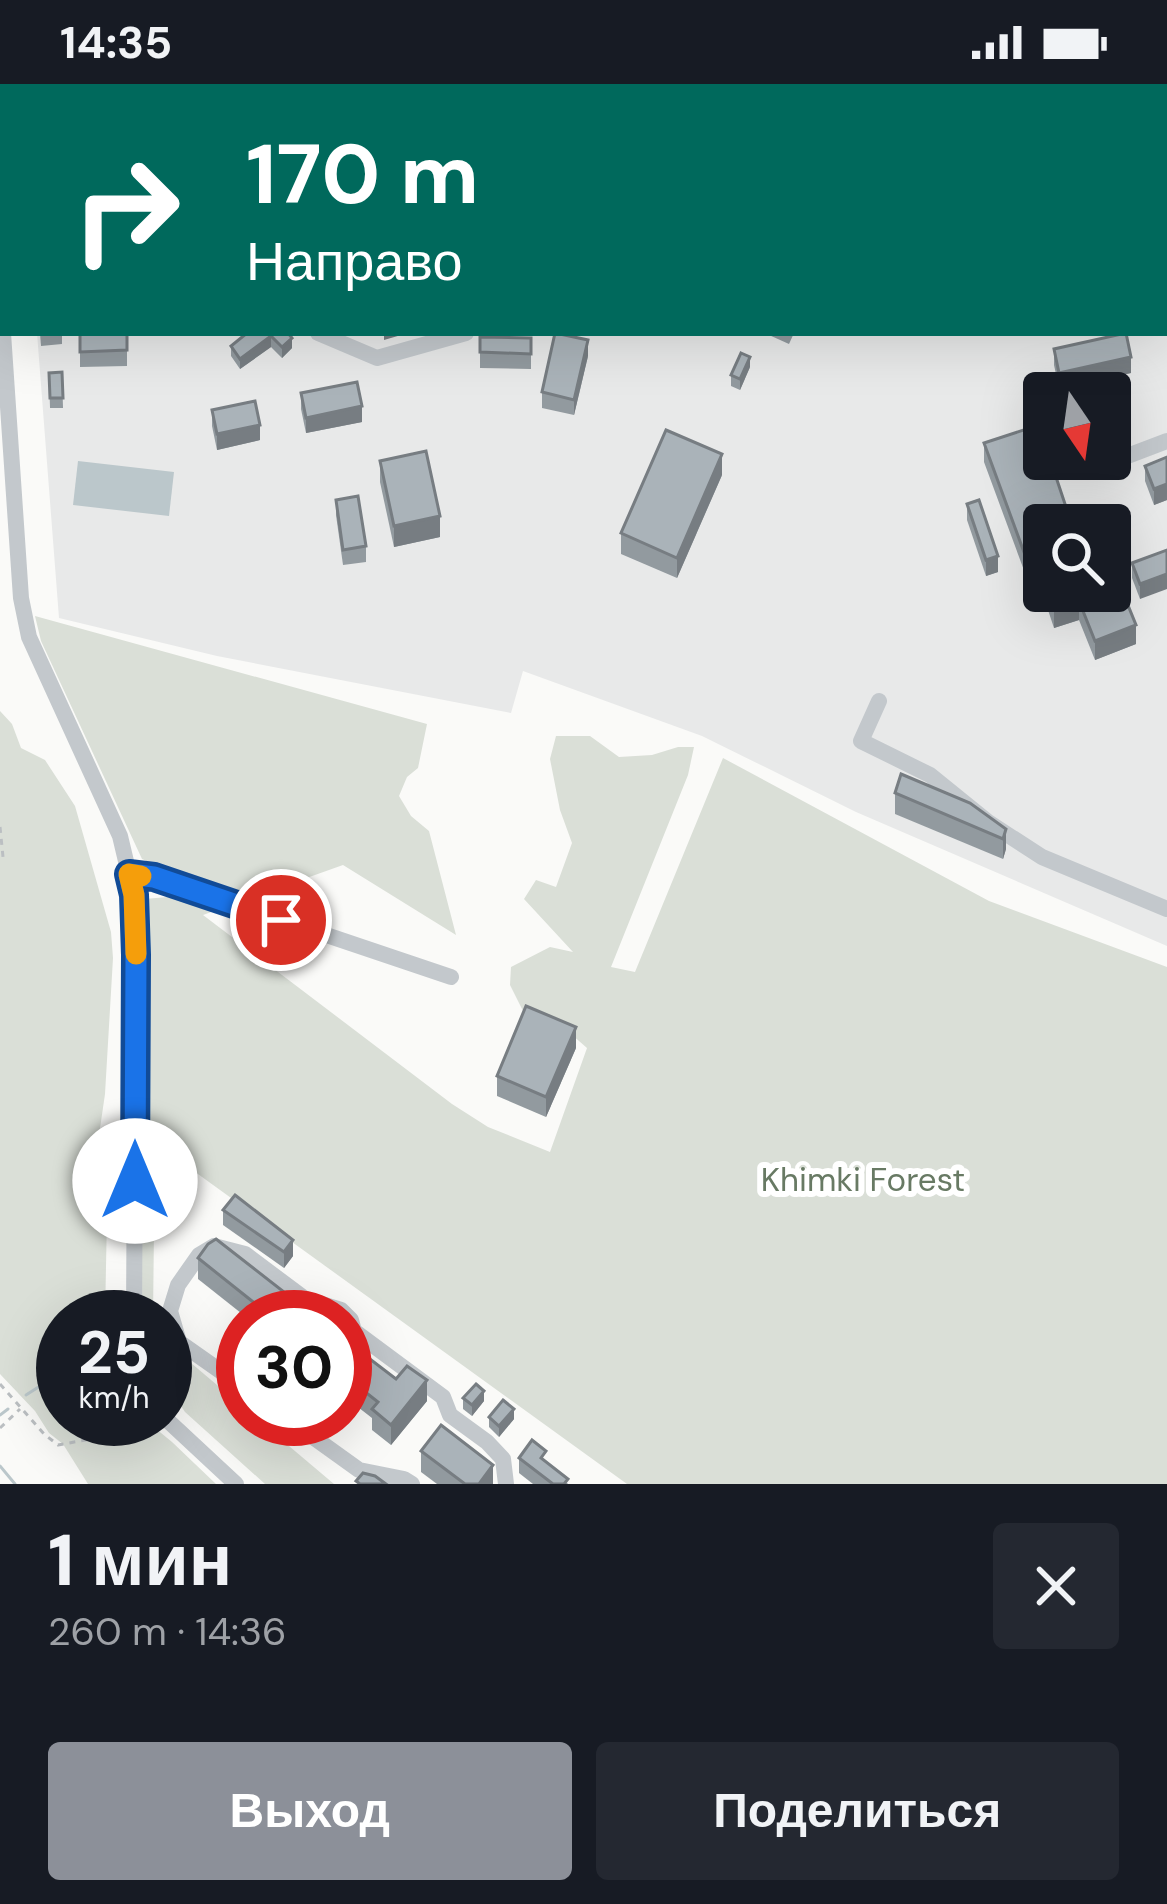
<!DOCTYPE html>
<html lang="ru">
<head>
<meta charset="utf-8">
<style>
  body { margin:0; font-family:"DM Sans",sans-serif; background:#242831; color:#f1f3f6; height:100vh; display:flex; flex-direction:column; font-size:45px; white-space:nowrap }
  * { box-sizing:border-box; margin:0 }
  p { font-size:39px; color:#9ea1a6 }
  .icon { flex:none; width:66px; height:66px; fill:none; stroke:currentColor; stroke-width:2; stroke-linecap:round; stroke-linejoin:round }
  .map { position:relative; height:1400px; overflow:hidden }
  .drawer { display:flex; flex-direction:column; background:#171b24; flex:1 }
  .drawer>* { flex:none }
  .banner { position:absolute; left:0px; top:0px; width:1167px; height:252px; box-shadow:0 12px 48px #0002; background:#00695c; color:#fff; overflow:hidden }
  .needle { width:78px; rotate:167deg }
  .controls { position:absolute; left:1023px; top:288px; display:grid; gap:24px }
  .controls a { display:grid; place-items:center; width:108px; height:108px; border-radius:12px; background:#171b24; box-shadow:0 12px 48px #0002; font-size:60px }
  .speed { position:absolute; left:36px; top:1206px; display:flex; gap:24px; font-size:60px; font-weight:700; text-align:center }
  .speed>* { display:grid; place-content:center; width:156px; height:156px; border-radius:50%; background:#171b24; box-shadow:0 12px 48px #0002; line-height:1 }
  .speed small { font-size:30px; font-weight:400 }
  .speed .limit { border:18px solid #d22; background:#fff; color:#111 }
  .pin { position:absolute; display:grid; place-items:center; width:102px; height:102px; color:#fff; margin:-51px; border:6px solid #fff; border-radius:50%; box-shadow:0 3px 12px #0007 }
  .me { position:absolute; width:132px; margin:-66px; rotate:0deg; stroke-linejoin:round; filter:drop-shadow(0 0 9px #0008) }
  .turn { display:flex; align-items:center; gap:42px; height:252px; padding:0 48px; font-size:54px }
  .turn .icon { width:156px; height:156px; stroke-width:2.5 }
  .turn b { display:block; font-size:84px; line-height:102px }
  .round { display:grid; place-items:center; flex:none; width:126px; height:126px; border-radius:12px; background:#242831 }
  .overview { display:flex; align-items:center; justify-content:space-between; height:204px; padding:0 48px }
  h1 { font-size:72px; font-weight:800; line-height:90px }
  .button { display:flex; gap:24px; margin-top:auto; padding:24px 48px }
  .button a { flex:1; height:138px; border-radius:12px; background:#8c9099; color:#fff; font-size:48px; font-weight:800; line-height:138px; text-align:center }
  .button a+a { background:#242831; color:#f1f3f6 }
  .status { display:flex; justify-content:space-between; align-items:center; height:84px; padding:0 60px; background:#171b24; direction:ltr }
  .status svg { height:33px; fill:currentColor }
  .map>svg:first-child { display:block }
</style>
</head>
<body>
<div class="status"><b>14:35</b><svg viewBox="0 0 49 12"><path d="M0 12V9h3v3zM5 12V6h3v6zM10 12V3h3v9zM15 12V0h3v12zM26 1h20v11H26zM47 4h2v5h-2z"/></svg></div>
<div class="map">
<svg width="1167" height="1400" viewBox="0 0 1167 1400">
  <rect width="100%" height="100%" fill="#fafaf8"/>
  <path fill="#e8e9e9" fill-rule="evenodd" d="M15,0H1167V862L856,728L702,652L523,587L511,629L217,572L59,534L37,249H1164V3H15ZM1044,309H1110V375H1044ZM1044,441H1110V507H1044Z"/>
  <g fill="#dadfd7">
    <path d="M35,532L427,640L418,684L407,693L399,712L411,732L429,747L456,851L343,781L203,831L452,1020L488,1043L550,1068L587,964L571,950L525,931L510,901L511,883L550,863L573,868L524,815L536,796L556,803L572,759L560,726L550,675L556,652H590L619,673L652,671L678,663H694L688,691L611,883L635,888L723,674L989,817L1167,883V1400H627L155,1059L153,1233H140L144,815L168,813L183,807L184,794L142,775L41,557Z"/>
    <path d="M0,627L12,640L21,664L45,676L75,722L111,848L113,874L105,1010L98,1058L107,1133L105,1233H63V1335H144L172,1358L216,1400H88L63,1360L49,1349L35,1327L0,1290Z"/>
    <path d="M165,1257L243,1323V1335H257L334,1400H265L185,1328L165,1298Z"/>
  </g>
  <path fill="#bbc7cb" d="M78,377L174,388L169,432L73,421Z"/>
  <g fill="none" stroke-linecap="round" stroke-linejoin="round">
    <g stroke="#bbc7cb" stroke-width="3">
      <path d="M26,1311L51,1295L63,1293"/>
      <path d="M0,1331L8,1325"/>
      <path d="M145,1335L147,1339"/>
      <path d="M0,1382L15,1400"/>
    </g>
    <g stroke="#bbbfc2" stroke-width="3" stroke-dasharray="6 6" stroke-linecap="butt">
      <path d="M0,743L3,773L0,777"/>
      <path d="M0,1300L44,1350L58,1361L156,1343"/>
      <path d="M0,1344L20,1325"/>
    </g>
    <g stroke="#c3c8cc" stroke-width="16">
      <path d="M181,0L182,3"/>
      <path d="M332,0L333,3"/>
      <path d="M498,0L499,3"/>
      <path d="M995,0L1000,3"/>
      <path d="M1164,101L1167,102"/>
      <path d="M0,205L3,244"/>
      <path d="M3,249L21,514L29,553L120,752L134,811L136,871L134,1233"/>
      <path d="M318,249L377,274L466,249"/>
      <path d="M1109,379L1167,357"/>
      <path d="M879,617L861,657L930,691L988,738L1042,773L1167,825"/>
      <path d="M129,790L154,793L451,893"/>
      <path d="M243,1303L179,1258L170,1227L178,1201L199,1171L214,1162L245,1170L305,1215L341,1226L351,1236L354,1247L443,1313L450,1331L487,1358L503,1375L506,1400"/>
      <path d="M165,1334L236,1400"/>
      <path d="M288,1335L359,1386L404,1395L412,1400"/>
    </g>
    <g stroke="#a2aab0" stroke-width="3" stroke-dasharray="18 9" stroke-linecap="butt">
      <path d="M976,0L979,3"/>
      <path d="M1164,191L1167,193"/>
    </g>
  </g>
  <g fill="#929a9f">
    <path d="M781,0H835L828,1V3H782Z"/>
    <path d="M40,249H62V260L41,262Z"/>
    <path d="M80,249H127V282L80,283Z"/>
    <path d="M288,249L292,264L282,274L271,263L240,285L231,272V262Z"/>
    <path d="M769,249H794L789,260L769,251Z"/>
    <path d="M480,253L531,254V285L480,284Z"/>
    <path d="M1054,265L1131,289L1059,304L1054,281Z"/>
    <path d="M588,272L574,331L542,324V308Z"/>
    <path d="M750,283L740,306L731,302V291Z"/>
    <path d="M62,288L63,324H50L49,289Z"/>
    <path d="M301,309L362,338L306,349L301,325Z"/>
    <path d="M212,326L260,356L217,366L212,342Z"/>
    <path d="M984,359L1044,441V507H1100L1103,517L1136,560L1095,576L1079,536L1054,544L1041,505L1032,508L984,378Z"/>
    <path d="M1167,373V416L1154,421L1145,397V382Z"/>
    <path d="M380,377L440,453L394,463L380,398Z"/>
    <path d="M722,391L677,494L621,470V449Z"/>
    <path d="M336,416L366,462V478L343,481L336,431Z"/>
    <path d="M967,420L998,488L986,492L967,436Z"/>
    <path d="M1167,466L1140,515L1132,494V479Z"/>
    <path d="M895,709L1006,745V765L1003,775L895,730Z"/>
    <path d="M576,964L546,1033L497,1012V992Z"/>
    <path d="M223,1126L293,1172L284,1184L223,1141Z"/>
    <path d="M198,1174L316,1233H246L198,1195Z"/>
    <path d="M345,1256L427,1317L391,1361L372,1346V1334L345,1313Z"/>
    <path d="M463,1314L484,1317L472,1332L463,1325Z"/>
    <path d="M489,1333L514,1335L499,1353L489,1343Z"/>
    <path d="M421,1367L493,1400H437L421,1388Z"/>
    <path d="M519,1374L546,1378L568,1400H533L519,1389Z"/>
  </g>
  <g fill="#777d82">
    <path d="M246,0H280V3H235Z"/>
    <path d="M306,0H323V3H295Z"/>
    <path d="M457,0H476V3H446Z"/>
    <path d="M550,0H609V2L550,3Z"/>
    <path d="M384,249H408L384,256Z"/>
    <path d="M271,252V263L240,285V275Z"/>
    <path d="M292,254V264L282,274V263Z"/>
    <path d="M588,256V272L574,331V316Z"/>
    <path d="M750,273V283L740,306V295Z"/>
    <path d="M1131,273V289L1059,304V289Z"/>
    <path d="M362,322V338L306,349V334Z"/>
    <path d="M260,341V356L217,366V350Z"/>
    <path d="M722,370V391L677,494V474Z"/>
    <path d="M1167,400V416L1154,421V405Z"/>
    <path d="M440,432V453L394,463V442Z"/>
    <path d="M998,472V488L986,492V476Z"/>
    <path d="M1041,487V505L1032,508V490Z"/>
    <path d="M1167,490V505L1140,515V500Z"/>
    <path d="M1079,517V536L1054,544V525Z"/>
    <path d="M1136,541V560L1095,576V557Z"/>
    <path d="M1006,745V765L1003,775V755Z"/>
    <path d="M576,943V964L546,1033V1013Z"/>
    <path d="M293,1156V1172L284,1184V1168Z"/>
    <path d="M427,1296V1317L391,1361V1341Z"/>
    <path d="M484,1307V1317L472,1332V1321Z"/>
    <path d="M514,1325V1335L499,1353V1342Z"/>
    <path d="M493,1381V1400H479Z"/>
  </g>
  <g fill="#aab3b9" stroke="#777d82" stroke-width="3">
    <path d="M218,0H246L235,3H219Z"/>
    <path d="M283,0H306L295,3H284Z"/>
    <path d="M362,0H457L446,3H363Z"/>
    <rect x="805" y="0" width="23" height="3"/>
    <path d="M923,0H972V3H924Z"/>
    <path d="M80,249H127V266L80,268Z"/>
    <path d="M247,249H288L292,254L282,263L271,252L240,275L231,262Z"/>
    <path d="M555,249L588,256L574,316L542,308Z"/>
    <path d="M1126,249L1131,273L1059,289L1054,265Z"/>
    <path d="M480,253L531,254V270L480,268Z"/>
    <path d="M741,269L750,273L740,295L731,291Z"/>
    <path d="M62,288L63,314H50L49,289Z"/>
    <path d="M357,298L362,322L306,334L301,309Z"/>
    <path d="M255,317L260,341L217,350L212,326Z"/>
    <path d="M1039,341L1044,357V375H1050L1072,441H1044V495L1041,487L1032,490L984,359Z"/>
    <path d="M666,346L722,370L677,474L621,449Z"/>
    <path d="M426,367L440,432L394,442L380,377Z"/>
    <path d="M1167,373V400L1154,405L1145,382Z"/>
    <path d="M358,412L366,462L343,466L336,416Z"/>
    <path d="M979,416L998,472L986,476L967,420Z"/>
    <path d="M1167,466V490L1140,500L1132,479Z"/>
    <path d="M1048,507H1100L1103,517L1123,509L1136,541L1095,557L1079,517L1054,525Z"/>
    <path d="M901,690L970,719L1006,745L1003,755L895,709Z"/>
    <path d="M526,922L576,943L546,1013L497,992Z"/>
    <path d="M235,1111L293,1156L284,1168L223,1126Z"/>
    <path d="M216,1155L316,1233H272L198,1174L208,1160Z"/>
    <path d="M345,1256L396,1295L407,1282L427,1296L391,1341L372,1325L378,1318L345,1292Z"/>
    <path d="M476,1300L484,1307L472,1321L463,1314Z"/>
    <path d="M503,1316L514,1325L499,1342L489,1333Z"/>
    <path d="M441,1341L493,1381L479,1400H465L421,1367Z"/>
    <path d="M532,1356L546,1367L541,1374L568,1395L564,1400H553L519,1374Z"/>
    <path d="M363,1389L375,1392L386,1400H360L356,1397Z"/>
  </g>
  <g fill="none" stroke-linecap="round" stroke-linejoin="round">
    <defs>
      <path id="route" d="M135,1097L136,871L134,811L129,790L154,793L281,836"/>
    </defs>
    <use href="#route" stroke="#114b97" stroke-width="30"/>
    <use href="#route" stroke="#1a73e8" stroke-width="21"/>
    <path stroke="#f59e0b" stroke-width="21" d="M136,870L134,811L129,790L141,792"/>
  </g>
  <g text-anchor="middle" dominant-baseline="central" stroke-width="12" stroke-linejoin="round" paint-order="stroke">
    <g font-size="33" fill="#687a64" stroke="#fff">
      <text x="863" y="1095">Khimki Forest</text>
    </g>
  </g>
</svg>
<div class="controls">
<a><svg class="needle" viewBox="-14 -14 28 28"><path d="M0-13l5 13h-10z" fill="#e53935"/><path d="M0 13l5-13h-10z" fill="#9ea1a6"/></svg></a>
<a><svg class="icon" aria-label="search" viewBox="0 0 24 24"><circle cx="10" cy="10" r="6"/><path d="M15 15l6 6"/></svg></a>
</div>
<div class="speed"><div>25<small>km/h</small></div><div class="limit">30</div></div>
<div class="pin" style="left:281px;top:836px;background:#d93025"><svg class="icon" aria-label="arrive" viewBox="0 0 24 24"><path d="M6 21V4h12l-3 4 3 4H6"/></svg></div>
<svg class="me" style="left:135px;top:1097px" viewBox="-20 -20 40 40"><circle r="19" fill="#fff"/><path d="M0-13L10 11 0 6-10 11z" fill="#1a73e8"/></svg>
<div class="banner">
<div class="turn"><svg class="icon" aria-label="right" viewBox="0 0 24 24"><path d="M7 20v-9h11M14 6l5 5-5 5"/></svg><div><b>170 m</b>Направо</div></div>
</div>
</div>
<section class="drawer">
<div class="overview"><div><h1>1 мин</h1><p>260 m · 14:36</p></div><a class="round"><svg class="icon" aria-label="close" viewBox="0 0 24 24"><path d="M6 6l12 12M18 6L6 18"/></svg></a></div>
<div class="button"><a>Выход</a><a>Поделиться</a></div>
</section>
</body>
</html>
